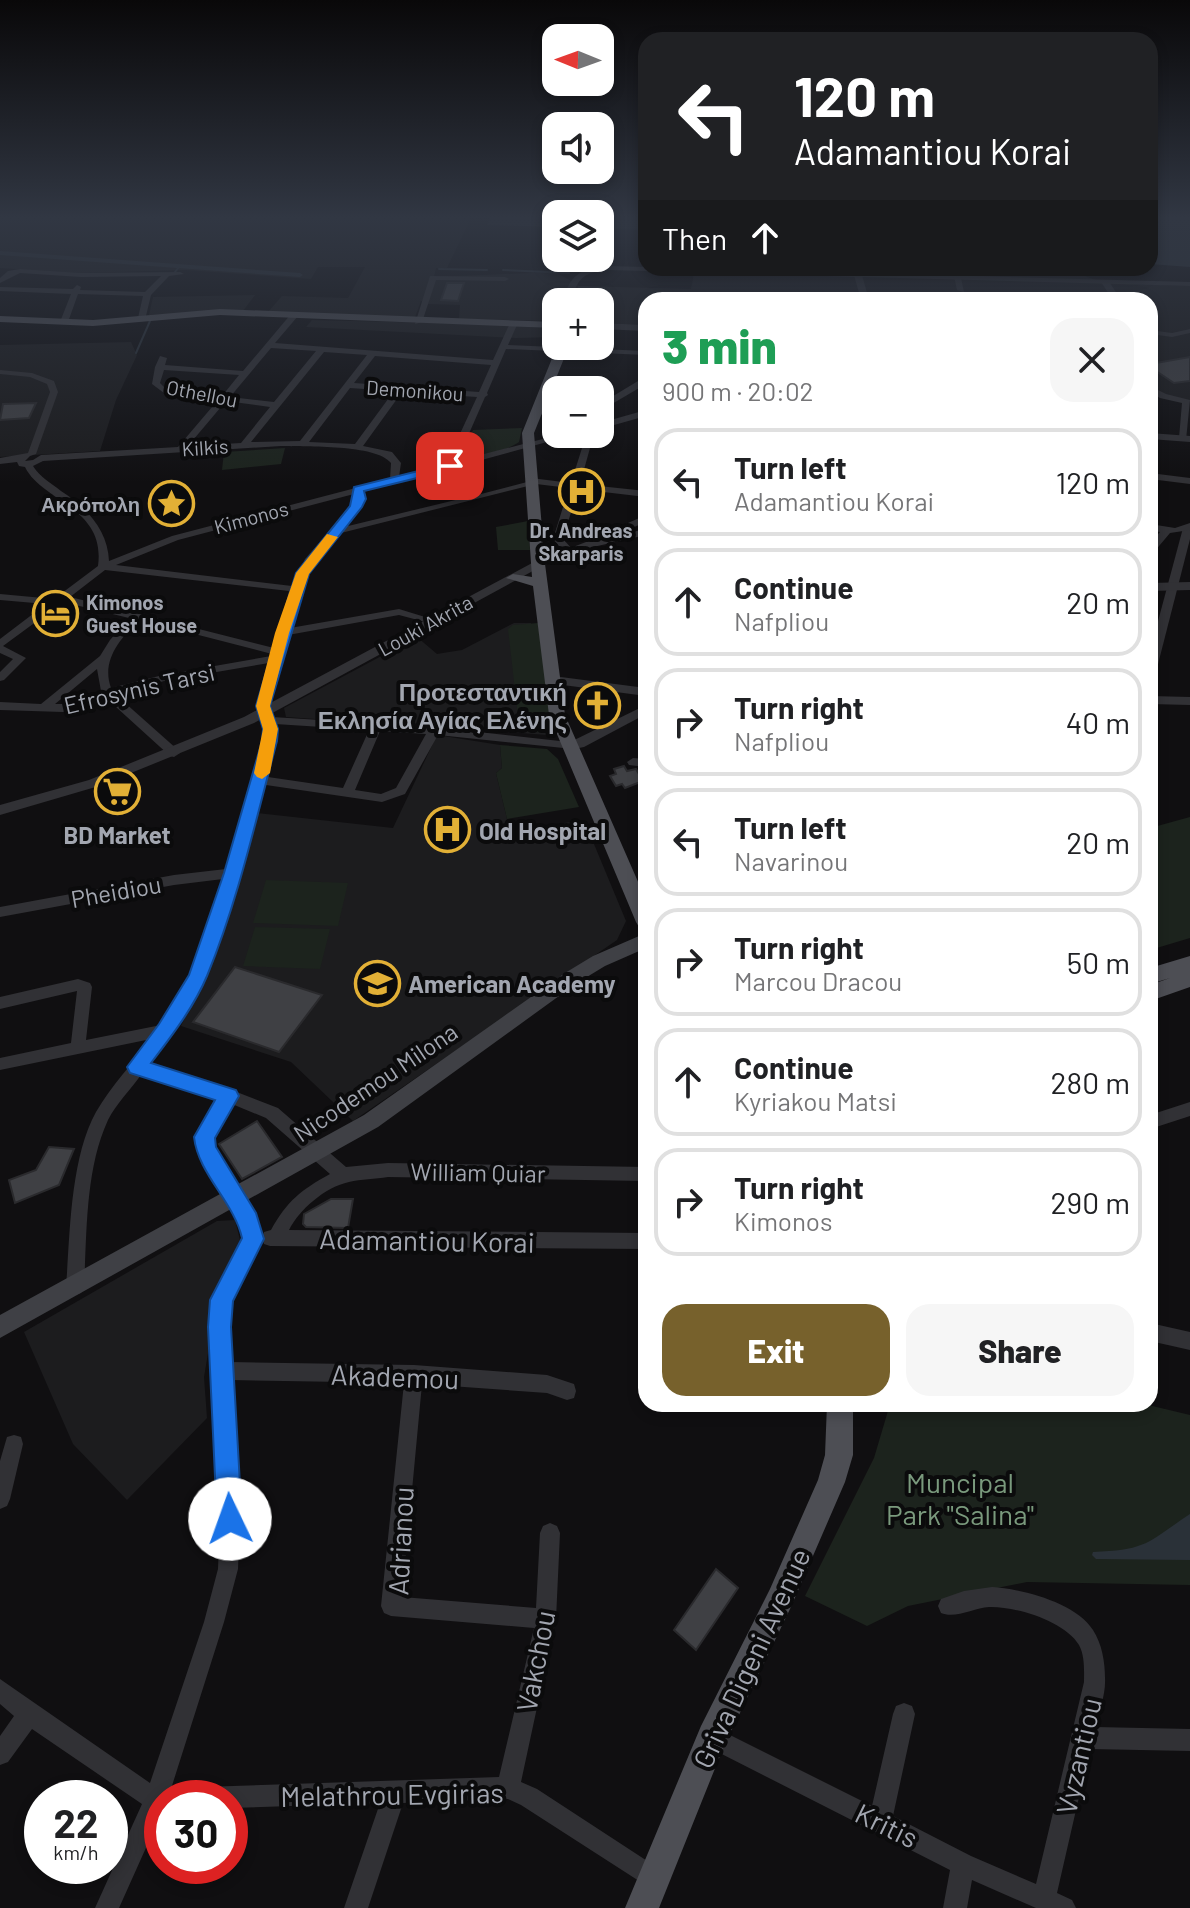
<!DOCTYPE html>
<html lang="en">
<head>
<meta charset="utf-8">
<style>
  body { margin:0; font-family:Barlow,sans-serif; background:#f6f6f6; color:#202124; height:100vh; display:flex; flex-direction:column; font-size:30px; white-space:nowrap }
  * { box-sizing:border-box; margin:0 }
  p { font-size:26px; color:#757577 }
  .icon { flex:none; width:44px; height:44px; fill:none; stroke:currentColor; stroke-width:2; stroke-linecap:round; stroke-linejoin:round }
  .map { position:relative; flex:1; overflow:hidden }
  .sheet { position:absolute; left:638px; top:292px; width:520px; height:1120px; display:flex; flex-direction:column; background:#fff; border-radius:24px; box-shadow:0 4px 12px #0003 }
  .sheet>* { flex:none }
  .hud { position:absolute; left:638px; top:32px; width:520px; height:244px; border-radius:24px; box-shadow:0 4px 12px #0003; background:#202124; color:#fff; overflow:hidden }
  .needle { width:52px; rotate:271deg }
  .tools { position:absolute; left:542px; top:24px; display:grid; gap:16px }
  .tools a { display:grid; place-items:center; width:72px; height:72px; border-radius:16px; background:#fff; box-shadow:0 4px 12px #0003; font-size:40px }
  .speed { position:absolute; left:24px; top:1780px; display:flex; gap:16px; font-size:40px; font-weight:700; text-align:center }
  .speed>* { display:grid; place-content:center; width:104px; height:104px; border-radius:50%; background:#fff; box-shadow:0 4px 12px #0003; line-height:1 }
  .speed small { font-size:20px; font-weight:400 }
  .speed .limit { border:12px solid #d22; background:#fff; color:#111 }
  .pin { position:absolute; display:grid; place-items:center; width:68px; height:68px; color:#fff; margin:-34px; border-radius:16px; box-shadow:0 4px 12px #0006 }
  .me { position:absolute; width:88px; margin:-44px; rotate:357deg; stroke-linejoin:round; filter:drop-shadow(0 0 6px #0008) }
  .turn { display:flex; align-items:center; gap:28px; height:168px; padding:0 24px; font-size:36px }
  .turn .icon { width:104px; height:104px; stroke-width:2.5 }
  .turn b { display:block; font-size:56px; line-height:68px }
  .then { display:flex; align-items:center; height:76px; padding:0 24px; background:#0003; gap:16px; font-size:30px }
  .round { display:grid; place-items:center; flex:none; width:84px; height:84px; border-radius:24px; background:#f6f6f6 }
  .headline { display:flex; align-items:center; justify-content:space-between; height:136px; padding:0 24px }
  h1 { font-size:48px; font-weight:800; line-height:60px; color:#1e9e55 }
  .action { display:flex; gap:16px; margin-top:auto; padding:16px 24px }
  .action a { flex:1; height:92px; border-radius:24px; background:#77612c; color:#fff; font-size:32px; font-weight:800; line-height:92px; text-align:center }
  .action a+a { background:#f6f6f6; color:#202124 }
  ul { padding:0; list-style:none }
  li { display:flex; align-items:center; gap:24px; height:108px; margin:0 16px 12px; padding:0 8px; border:4px solid #e0e0e0; border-radius:24px }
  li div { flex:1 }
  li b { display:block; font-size:30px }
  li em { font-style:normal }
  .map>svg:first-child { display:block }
</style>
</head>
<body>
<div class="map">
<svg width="1190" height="1908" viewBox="0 0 1190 1908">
  <rect width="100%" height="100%" fill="#100f11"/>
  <g fill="#1c1c1e">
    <path d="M0,216H472L447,268H436L434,277L555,272L580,286L691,289L695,268H852L900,272V268H945L948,272L1080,274L1103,283L1190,286V402L1163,396L1150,398V300H646V325L600,323V302H556V321L459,319L460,305L427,304L421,301L414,320L268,312L282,296L348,298L365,267H318L311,279L186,270L80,273L0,268Z"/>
    <path d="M255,295L243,311L149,315L153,297Z"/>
    <path d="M312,320L556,326V337L516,338L306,327Z"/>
    <path d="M131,342L137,355L116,400L100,451L0,457V345Z"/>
    <path d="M514,623H531L547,735L417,725L414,722L372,723L286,717L284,708L417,637L437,654L449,652L462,650Z"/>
    <path d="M437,735L500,745L502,768L496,773L507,819L505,832L584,820L626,921L617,940L353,1121L291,1062L181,1026L225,928L257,813L393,828Z"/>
    <path d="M235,1220L240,1240L220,1281L204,1377L207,1418L127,1500L73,1444L24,1332L217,1221Z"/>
  </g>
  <g fill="#1c231d">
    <path d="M522,428L519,442C506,451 475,460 462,456L473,430Z"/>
    <path d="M285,448L281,464L222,470L224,452Z"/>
    <path d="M528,521L530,550H498L496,527Z"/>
    <path d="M538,623L553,733L504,730L502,719L518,717L508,629L513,625Z"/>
    <path d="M500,745L547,749L558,759L579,807L507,819L496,773L502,768Z"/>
    <path d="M1190,817V938L1150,950V828Z"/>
    <path d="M266,880L348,883L338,926L253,923Z"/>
    <path d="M255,927L330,929L320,969L243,966Z"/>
    <path d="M890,1404H1144L1190,1415V1585L1027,1582L908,1606L867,1626L805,1596L874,1458Z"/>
  </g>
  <g fill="#2a3138">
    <path d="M491,216H556V227L487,225Z"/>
    <path d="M600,216H646V230L600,229Z"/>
    <path d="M1150,216H1190V267L1150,264Z"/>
    <path d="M1190,1514V1560L1096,1559L1092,1555L1093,1552C1148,1550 1148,1542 1190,1514Z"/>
  </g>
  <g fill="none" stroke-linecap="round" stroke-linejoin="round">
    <g stroke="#2a3138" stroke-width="2">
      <path d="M439,269L487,270"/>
      <path d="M503,270L569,273"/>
      <path d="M175,272L179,267"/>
      <path d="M136,353L150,321"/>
    </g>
    <path fill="#2a3138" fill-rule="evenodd" d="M0,251L300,273L303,275L300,277L0,255Z"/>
  </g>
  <g fill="#3f4044" stroke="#2a2a2d" stroke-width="2">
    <path d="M447,283H464L458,301L441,300Z"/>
    <path d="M579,287L604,288L602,300H575Z"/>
    <path d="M1190,357V381L1174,383L1150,367V364Z"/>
    <path d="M36,403L29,418L0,420L3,404Z"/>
    <path d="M591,695L608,696L605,714L588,713Z"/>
    <path d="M624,766L627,771L636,769L643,781L625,788L622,784L616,786L610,776L616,774L614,769Z"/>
    <path d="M235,967L322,995L279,1052L193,1022Z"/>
    <path d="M257,1121L282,1157L242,1179L219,1144Z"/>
    <path d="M49,1147L74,1149L59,1185L15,1203L9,1180L36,1170Z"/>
    <path d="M331,1199H353L348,1228L306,1227L303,1224L304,1214Z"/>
    <path d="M716,1569L738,1588L696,1650L674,1630Z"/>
  </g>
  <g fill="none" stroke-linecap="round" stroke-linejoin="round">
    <g fill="#313135" fill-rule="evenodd">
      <path d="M20,269L81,273L180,272L184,274L169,276L151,295L145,320L138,318L143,296L78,294L68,322L64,324L60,322L71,294L0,291V287L73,289L77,285L81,287L80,290L145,292L161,276L81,277L20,273L0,283V278L8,271Z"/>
      <path d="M858,273L862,275L869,300H861L854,275Z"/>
      <path d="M430,276L505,277L509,279L505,281L436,280L422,322L415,324Z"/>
      <path d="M954,276L961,278L964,292L957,290Z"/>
      <path d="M1105,280H1108L1121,300H1113L1101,282Z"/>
      <path d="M291,314L298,316L275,343L493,360L509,325L513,323L517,325L508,345L646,351V355L506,349L487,393L488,395L485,397L457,461L562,434H576L456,467L481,494L527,482L528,479L531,478L571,483L582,448L583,434H591L590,448L580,484L646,491V497L578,489L563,539L574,551L569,554L565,553L553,539L569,488L536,484L337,534L314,562L300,589L290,628L399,609L438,621L433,624L399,615L288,635L269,706L272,717L434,727L569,742L573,743V749L438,735L405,794L382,802L266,785L238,871L240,873L205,976L171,1034L149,1064L229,1089L278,1108L346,1167L388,1163L646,1167V1181L388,1177C375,1179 361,1179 349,1182C325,1187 299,1210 289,1230L646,1233V1249L270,1246L264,1244L262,1238L264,1232L271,1230C287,1201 301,1190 330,1174L266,1118L232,1104L214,1134L212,1143L255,1215L261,1239L231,1301L228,1327L230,1362L414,1365L547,1375L574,1384L576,1391L574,1398L567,1400L547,1393L422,1384L402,1597L536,1608L540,1533L543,1526L550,1523L557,1526L560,1533L556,1619L521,1782L537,1789L661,1870L665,1878L661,1886L653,1890L521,1805L508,1799L403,1803L368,1908H344L380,1803L230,1808V1798H192L195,1790L203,1787L499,1777L534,1628L391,1616L384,1613L381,1606L404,1383L231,1380L240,1519L238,1569L224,1622L170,1792L172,1798H162V1812L119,1908H95L142,1804L32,1729L8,1762L0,1765V1736L14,1716L0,1704V1679L150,1783L204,1622L218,1569L220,1519L210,1327L213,1300L244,1238L241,1222L196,1144L200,1127L219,1099L141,1075C131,1089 116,1104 108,1120C85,1170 87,1233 84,1287L81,1293L75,1295L69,1293L66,1287C70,1235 70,1159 96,1112C111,1086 133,1063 151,1039L0,1070V1058L71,1043L77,991L0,1009V997L78,979L90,983L92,987L86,1040L161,1025L191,975L223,879L174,885L0,917V907L174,875L226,869L255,780L265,729L257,706L269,663L164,681L115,694L178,750L180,753L174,757L170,756L105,697L63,712L0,710V702L41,704L100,656L110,640L129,618L63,602L3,646L26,658L4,680L0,681V672L13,659L0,653V639L46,604L0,600V594L54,599L98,566C106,507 42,502 25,467L19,466L17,462L0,464V458L28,453L50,392L47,384L30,377L0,374V370L32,373L54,381L58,392L36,454L30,456L25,461L33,460L41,455L178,447L218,400L164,393L152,384L155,367L160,356L167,358L165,365L243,371ZM271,348L316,351L274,402L230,397ZM324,352L367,355L300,441L251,442ZM375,356L491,365L479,392L354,383ZM164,370L239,375L222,396L166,389L160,383ZM350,388L394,391L355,444L309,442ZM402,392L477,397L446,464L399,477L401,463L392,452L363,446ZM226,401L270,407L241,443L188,446ZM281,446C306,447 376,444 391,463L390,479L172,536L109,561C108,530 86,507 61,491C51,483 40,477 33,466L43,461ZM448,469L472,496L344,527L365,499L363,492ZM354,494L355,499L351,506L305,559L292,586L116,565L178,540ZM105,570L289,591L274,648L187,626L182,629L183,631L272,654L271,656L163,675L111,688C101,660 120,640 138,620L172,628L177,625L176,623L70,597ZM97,669L101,691L62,704H55ZM275,724L369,730L343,788L268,777L277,729ZM380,731L426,734L396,788L381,794L355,790Z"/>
      <path d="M1190,329V333L1172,337L1150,334V330L1172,333Z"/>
      <path d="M643,378H646V384L600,411V404Z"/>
      <path d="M1150,386L1166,394L1190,400L1186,440L1179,438L1182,403L1160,398L1150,392Z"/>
      <path d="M535,409H556V415L532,414V410Z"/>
      <path d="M646,410V416L600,429V423Z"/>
      <path d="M1150,473L1190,478V484L1150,479Z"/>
      <path d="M1188,525L1190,526V539L1156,672L1150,675V651L1183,528Z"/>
      <path d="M633,758L646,759V767L629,765L627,762Z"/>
      <path d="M1190,1102V1116L1150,1129V1115Z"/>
      <path d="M1150,1323L1190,1332V1350L1150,1341Z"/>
      <path d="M14,1435L21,1437L23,1444L10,1499L7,1506L0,1509V1461L7,1437Z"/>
      <path d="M992,1587C1023,1589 1076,1603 1093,1630C1102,1644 1105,1662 1105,1678C1106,1694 1099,1712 1095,1727L1190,1729V1751L1090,1749L1057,1893L1072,1900L1076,1908H1036L972,1880L967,1908H943L950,1870L704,1745L701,1737L704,1729L712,1726L872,1806L893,1714L896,1706L904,1703L912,1706L915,1714L893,1816L971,1856L1036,1884L1084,1682C1084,1670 1085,1656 1079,1645C1065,1621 1015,1606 989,1607C974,1608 955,1619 941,1613L938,1606L941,1599L964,1591Z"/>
    </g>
    <g fill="#313135" fill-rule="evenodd">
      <path d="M608,266L1190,282V286L608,270C584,272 577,278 571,302H563C569,275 581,268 608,266Z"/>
      <path d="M600,323L646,325V331L600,329Z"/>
      <path d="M1150,433L1190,436V442L1150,439Z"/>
      <path d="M646,515V522L620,533L610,531Z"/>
      <path d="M1190,523V530L1170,533L1154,552L1150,553V543L1160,532L1150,530V524L1175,528Z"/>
      <path d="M646,529V535L593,547L542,566L254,723L99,786L0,815V805L89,780L244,717L534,562L586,542Z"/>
      <path d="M1190,582V590L1150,591V583Z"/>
      <path d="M553,676L646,688V696L548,683L547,680Z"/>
      <path d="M1150,696L1190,697V705L1150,704Z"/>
      <path d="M646,705V714L584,747L569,750L562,746Z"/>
    </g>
    <path fill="#3f4045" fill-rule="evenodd" d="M646,933V948L605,966L577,983L378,1127L0,1338V1315L364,1115L565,973L593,956Z"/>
    <g fill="#4d4e54" fill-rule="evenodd">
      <path d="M220,309L556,322V328L220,315L93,326L0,322V316L93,320Z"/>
      <path d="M557,346H569L534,433L545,564L565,715L646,900V929L639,927L636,922L549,715L533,586L506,578L513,574L532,577L522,433Z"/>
      <path d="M1190,956V987L1150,1001V985L1170,978L1150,984V968Z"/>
      <path d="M827,1404H853V1455L845,1482L790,1609L724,1746L659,1908H625L701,1726L770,1589L818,1480L825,1455Z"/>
    </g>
  </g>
  <linearGradient id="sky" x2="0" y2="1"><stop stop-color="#090809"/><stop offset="0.45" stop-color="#313743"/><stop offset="1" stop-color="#313743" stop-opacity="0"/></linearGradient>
  <rect width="1190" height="483" fill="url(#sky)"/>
  <path fill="#1a73e8" stroke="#114b97" stroke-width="2" d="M450,463L456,466L454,469L364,491L366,499L362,507L309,574L270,706L278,729L277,741C256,819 238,901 207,976C194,1007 171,1037 151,1063L236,1090L239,1096L215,1138L216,1147L256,1213L264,1239L233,1301L231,1327L242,1519L239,1528L230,1531L221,1528L217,1519L208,1327L210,1300L242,1238C234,1202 198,1174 194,1137L215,1100L130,1073L127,1067L159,1024L189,975L224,873L262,741L263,729L256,706L296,573L350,506L354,487Z"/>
  <path fill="#f59e0b" d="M327,534L338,537L309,574L289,633L270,706L278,729L270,773L262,779L257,777L254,773L263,729L256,706L275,633L296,573Z"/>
  <defs>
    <symbol id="hospital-ring" viewBox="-11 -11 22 22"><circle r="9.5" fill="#0b0b0c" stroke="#e2b036" stroke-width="1.5"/><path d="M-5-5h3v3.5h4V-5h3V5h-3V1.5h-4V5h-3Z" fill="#e2b036"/></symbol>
    <symbol id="sight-ring" viewBox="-11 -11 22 22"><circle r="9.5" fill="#0b0b0c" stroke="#e2b036" stroke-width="1.5"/><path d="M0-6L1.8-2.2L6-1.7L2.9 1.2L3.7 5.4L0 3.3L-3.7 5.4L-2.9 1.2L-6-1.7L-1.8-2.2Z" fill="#e2b036"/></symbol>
    <symbol id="hotel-ring" viewBox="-11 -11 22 22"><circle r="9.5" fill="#0b0b0c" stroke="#e2b036" stroke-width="1.5"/><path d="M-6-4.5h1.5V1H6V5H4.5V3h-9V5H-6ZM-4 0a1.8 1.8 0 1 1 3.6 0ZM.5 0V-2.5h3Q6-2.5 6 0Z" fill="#e2b036"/></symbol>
    <symbol id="church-ring" viewBox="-11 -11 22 22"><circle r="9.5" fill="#0b0b0c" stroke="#e2b036" stroke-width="1.5"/><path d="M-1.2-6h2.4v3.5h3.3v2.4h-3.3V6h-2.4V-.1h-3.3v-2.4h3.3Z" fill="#e2b036"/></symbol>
    <symbol id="supermarket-ring" viewBox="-11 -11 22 22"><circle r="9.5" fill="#0b0b0c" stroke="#e2b036" stroke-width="1.5"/><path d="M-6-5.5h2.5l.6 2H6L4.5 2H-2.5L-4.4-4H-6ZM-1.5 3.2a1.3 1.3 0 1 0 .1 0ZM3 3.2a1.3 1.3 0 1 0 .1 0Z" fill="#e2b036"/></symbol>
    <symbol id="school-ring" viewBox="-11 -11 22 22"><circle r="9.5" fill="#0b0b0c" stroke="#e2b036" stroke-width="1.5"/><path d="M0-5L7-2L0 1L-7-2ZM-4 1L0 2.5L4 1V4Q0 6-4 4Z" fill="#e2b036"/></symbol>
  </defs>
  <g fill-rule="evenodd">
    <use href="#hospital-ring" x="556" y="466" width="51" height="51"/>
    <use href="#sight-ring" x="146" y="478" width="51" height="51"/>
    <use href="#hotel-ring" x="30" y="588" width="51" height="51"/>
    <use href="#church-ring" x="572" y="680" width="51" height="51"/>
    <use href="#supermarket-ring" x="92" y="766" width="51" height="51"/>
    <use href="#hospital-ring" x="422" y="804" width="51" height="51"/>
    <use href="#school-ring" x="352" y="958" width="51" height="51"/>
  </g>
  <g text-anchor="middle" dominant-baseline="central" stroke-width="8" stroke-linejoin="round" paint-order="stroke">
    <g font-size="20" fill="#a2a6b0" stroke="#0b0b0c">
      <text transform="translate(415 390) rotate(4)">Demonikou</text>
      <text transform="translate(202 393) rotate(11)">Othellou</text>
      <text transform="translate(205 447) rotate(-4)">Kilkis</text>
      <text transform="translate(251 517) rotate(-15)">Kimonos</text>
      <text transform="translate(425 625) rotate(-29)">Louki Akrita</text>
    </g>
    <g font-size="20" font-weight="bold" fill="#a2a6b0" stroke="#0b0b0c" text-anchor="end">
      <text x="140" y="504">Ακρόπολη</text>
      <text x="581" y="530" text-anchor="middle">Dr. Andreas<tspan x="581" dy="23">Skarparis</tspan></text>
      <text x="86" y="602" text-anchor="start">Kimonos<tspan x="86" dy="23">Guest House</tspan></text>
    </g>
    <g font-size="24" fill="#a2a6b0" stroke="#0b0b0c">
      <text transform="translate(139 688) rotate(-13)">Efrosynis Tarsi</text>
      <text transform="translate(116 891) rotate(-10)">Pheidiou</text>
      <text transform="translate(375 1082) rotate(-34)">Nicodemou Milona</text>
      <text transform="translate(478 1172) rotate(1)">William Quiar</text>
    </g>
    <g font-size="24" font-weight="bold" fill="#a2a6b0" stroke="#0b0b0c" text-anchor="start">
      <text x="567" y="691" text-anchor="end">Προτεσταντική<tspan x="567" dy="28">Εκλησία Αγίας Ελένης</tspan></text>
      <text x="479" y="830">Old Hospital</text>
      <text x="117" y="834" text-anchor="middle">BD Market</text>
      <text x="408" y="983">American Academy</text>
    </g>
    <g font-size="28" fill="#a2a6b0" stroke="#0b0b0c">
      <text transform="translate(427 1240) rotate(1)">Adamantiou Korai</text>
      <text transform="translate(395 1376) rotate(2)">Akademou</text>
      <text transform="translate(400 1541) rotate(-87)">Adrianou</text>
      <text transform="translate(751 1658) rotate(-65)">Griva Digeni Avenue</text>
      <text transform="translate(535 1661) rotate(-79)">Vakchou</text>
      <text transform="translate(1078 1756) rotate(-77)">Vyzantiou</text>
      <text transform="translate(392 1794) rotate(-1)">Melathrou Evgirias</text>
      <text transform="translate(887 1825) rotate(26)">Kritis</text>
    </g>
    <g font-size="28" fill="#7a9a7d" stroke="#0b0b0c">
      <text x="960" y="1482">Muncipal<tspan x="960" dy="32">Park "Salina"</tspan></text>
    </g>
  </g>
</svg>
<div class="tools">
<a><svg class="needle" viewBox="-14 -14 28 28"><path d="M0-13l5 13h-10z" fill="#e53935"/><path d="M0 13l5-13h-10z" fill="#757577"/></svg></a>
<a><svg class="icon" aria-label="sound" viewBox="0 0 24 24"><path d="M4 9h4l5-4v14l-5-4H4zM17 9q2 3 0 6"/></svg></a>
<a><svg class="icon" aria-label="layers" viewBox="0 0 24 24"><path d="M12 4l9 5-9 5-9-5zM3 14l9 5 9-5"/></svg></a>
<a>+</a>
<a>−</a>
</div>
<div class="speed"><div>22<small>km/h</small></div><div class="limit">30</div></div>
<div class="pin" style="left:450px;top:466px;background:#d93025"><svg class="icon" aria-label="arrive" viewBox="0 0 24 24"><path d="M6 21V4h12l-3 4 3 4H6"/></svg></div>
<svg class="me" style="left:230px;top:1519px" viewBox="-20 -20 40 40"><circle r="19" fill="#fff"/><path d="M0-13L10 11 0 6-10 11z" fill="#1a73e8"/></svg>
<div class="hud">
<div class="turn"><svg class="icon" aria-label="left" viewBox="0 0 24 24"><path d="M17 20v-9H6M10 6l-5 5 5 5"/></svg><div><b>120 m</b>Adamantiou Korai</div></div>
<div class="then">Then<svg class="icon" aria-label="ahead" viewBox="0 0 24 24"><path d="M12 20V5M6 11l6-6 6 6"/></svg></div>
</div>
<section class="sheet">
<div class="headline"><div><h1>3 min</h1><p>900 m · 20:02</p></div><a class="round"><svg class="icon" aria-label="close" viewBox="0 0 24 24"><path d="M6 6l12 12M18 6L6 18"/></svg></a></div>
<ul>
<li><svg class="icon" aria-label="left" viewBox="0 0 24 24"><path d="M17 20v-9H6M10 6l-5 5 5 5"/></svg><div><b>Turn left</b><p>Adamantiou Korai</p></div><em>120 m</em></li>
<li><svg class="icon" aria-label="ahead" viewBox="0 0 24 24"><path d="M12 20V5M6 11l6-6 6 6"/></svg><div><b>Continue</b><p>Nafpliou</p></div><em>20 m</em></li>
<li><svg class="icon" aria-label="right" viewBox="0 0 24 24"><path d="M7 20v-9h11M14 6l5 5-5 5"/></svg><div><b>Turn right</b><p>Nafpliou</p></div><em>40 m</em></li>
<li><svg class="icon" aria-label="left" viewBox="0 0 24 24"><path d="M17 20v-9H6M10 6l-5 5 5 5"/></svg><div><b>Turn left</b><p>Navarinou</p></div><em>20 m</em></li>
<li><svg class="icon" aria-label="right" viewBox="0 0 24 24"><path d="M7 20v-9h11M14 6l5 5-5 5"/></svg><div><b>Turn right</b><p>Marcou Dracou</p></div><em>50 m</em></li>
<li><svg class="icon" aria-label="ahead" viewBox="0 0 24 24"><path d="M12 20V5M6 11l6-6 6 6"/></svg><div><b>Continue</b><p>Kyriakou Matsi</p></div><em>280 m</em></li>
<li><svg class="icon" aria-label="right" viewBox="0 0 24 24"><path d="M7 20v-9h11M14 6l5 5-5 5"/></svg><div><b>Turn right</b><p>Kimonos</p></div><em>290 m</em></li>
</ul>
<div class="action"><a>Exit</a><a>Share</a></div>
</section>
</div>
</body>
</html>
